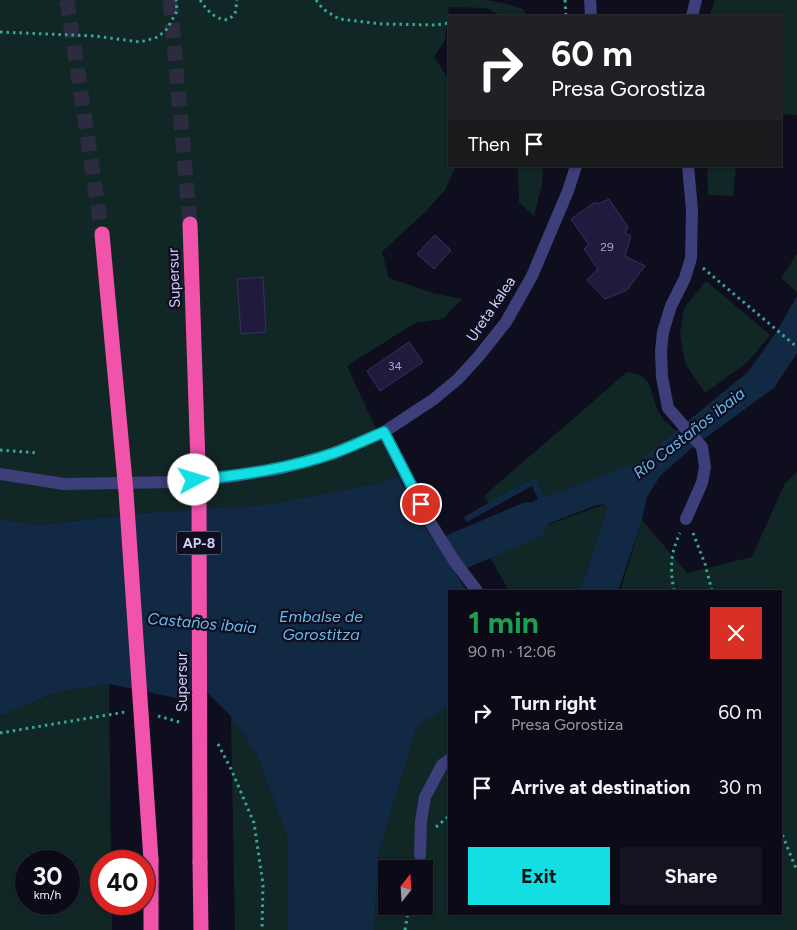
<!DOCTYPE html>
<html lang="en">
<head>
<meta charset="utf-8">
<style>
  body { margin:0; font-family:Figtree,sans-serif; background:#14131f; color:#f1f3f6; height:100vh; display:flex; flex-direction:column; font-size:19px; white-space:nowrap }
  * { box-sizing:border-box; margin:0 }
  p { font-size:16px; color:#9a9aa1 }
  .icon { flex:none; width:28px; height:28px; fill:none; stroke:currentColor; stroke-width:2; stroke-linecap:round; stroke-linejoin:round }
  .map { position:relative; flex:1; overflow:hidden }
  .panel { position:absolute; left:448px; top:590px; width:334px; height:325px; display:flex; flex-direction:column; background:#0b0a16; border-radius:0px; box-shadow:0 1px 4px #0004,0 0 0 1px #2b2b35 }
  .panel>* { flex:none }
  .top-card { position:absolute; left:448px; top:15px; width:334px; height:152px; border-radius:0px; box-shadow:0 1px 4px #0004,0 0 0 1px #2b2b35; background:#202124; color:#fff; overflow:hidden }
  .needle { width:32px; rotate:17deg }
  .buttons { position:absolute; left:378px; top:860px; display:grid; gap:10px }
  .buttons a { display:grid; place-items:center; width:55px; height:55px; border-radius:0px; background:#0b0a16; box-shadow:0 1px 4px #0004,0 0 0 1px #2b2b35; font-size:25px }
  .speed { position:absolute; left:15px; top:850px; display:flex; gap:10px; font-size:25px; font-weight:700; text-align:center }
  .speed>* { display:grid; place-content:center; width:65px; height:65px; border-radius:50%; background:#0b0a16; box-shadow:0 1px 4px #0004,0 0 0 1px #2b2b35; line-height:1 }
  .speed small { font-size:12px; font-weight:400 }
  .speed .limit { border:8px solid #d22; background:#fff; color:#111 }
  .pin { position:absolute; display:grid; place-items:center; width:42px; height:42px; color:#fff; margin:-21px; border:2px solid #fff; border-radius:50%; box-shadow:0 1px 5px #0007 }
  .me { position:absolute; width:55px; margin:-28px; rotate:84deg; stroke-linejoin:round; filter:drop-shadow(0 0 4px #0008) }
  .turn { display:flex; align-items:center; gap:18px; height:105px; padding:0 20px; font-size:22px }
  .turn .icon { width:65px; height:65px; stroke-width:2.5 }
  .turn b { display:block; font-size:35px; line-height:42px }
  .then { display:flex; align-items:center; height:48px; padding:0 20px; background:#0003; gap:10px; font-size:19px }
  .round { display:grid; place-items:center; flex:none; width:52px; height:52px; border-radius:0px; background:#14131f }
  .headline { display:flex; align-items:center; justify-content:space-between; height:85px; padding:0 20px }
  h1 { font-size:30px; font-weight:700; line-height:38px; color:#1e9e55 }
  .button { display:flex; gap:10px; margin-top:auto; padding:10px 20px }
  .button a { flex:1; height:58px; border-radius:0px; background:#12dee4; color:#111; font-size:20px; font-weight:700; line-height:58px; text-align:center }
  .button a+a { background:#14131f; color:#f1f3f6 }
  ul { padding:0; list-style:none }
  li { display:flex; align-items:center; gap:15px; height:75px; padding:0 20px }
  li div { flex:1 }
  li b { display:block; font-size:19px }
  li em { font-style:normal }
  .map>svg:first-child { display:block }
</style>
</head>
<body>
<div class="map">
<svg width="797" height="930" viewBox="0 0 797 930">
  <rect width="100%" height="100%" fill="#0f0e1e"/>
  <g fill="#112725" fill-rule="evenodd">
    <path d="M0,0H485L503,3L523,9L527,16H502L486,8L449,7L445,40L434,57L449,80V166H456L445,190L425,212L382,252L389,278L433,293L462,299L443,319L415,323L347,366L398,476L380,483L264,505L142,513L39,525L0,519Z"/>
    <path d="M715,0H797V115L780,114V16H709Z"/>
    <path d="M518,166H543L542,184L534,216L519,202Z"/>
    <path d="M707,166H736L733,196L708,195Z"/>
    <path d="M797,254V292L781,278Z"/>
    <path d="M706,281L770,335L748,362L705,393L685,363L680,334L684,308Z"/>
    <path d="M627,372C657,375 648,395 660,414C663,421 671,426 676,431L638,463L545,497L536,478L525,482L489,503L484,496Z"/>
    <path d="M797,472V930H374L379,852L417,725L449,707V914H780V591H620L642,520L687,573L752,557L785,483ZM386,869H424V906H386Z"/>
    <path d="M605,504L607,508L583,583L576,591H509L485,548Z"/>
    <path d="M109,684L111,861H101V904H112V930H0V716L55,693ZM26,861H69V904H26Z"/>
    <path d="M231,716L257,755L287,836L288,930H235Z"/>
  </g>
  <g fill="#122943">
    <path d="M797,296V353L774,388L694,446L660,476L646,499L642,520L618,591H576L583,583L607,508L605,504L597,505L485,548L476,532L538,499L532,486L467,522L464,517L525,482L536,478L545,497L638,462L748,372L777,331Z"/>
    <path d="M398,476L420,519L438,547L442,558L453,570L467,591H449V707L417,726L379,852L374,930H288L287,836L257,755L231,716L206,691L181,699L109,684L55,693L0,716V519L39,525L142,513L264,505L380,483Z"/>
  </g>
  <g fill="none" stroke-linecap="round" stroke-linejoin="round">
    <path stroke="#122943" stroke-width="38" d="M399,585L442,558L529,521"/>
  </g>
  <g fill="#201b3d" stroke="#362f67">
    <path d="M609,199L628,227L625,233L631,236L625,256L645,266L627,290L605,299L587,280L598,269L584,249L589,245L571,219L595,202L598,204Z"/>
    <path d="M435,235L451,250L434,269L417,254Z"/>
    <path d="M263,277L266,332L241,334L237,279Z"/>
    <path d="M409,342L423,362L380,391L367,371Z"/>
  </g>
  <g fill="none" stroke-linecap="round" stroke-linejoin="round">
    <g stroke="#2c2b3f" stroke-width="15" stroke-dasharray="15 8" stroke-linecap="butt">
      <path d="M67,0L102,234"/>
      <path d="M170,0L190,224"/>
    </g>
    <g stroke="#37a798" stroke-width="3" stroke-dasharray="2.5 4" stroke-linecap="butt">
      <path d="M200,0C208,11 214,19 228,20L235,14L237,0"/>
      <path d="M316,0L323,9L339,19L383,24L436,25L449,23"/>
      <path d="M565,0L566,16"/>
      <path d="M0,32L95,36L140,42L158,37L167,29L177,11L176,0"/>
      <path d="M703,268L797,347"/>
      <path d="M0,450L38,453"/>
      <path d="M693,533L705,564L712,591"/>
      <path d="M674,591C670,569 670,554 680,533"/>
      <path d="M158,716L183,723"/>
      <path d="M0,733L125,712"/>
      <path d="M218,744L231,769L254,823L263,884L262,930"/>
      <path d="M436,827L449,816"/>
      <path d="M780,829L797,871"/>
      <path d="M405,930L409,906"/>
    </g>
    <g stroke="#3c3f79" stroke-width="12">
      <path d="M590,0L591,16"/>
      <path d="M692,16L696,0"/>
      <path d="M384,432L428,519L455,562L477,591"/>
      <path d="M0,474L64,484L176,482L229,477L282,468L334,453L384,432L434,399L458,379L479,356L506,322L532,276L568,191L576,166"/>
      <path d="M686,519L702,483L705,467L702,447L668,408L662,377L661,351L663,332L671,306L685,278L691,258L692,210L688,166"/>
      <path d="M420,855L421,821L425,797L442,765L449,760"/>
    </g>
    <g stroke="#f153ab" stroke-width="15">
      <path d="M151,860V930"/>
      <path d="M200,862L201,930"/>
    </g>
    <g stroke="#f153ab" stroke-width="15">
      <path d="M190,224L199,494L200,862"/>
      <path d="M102,234L126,492L151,860"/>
    </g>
  </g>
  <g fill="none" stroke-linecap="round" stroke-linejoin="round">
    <defs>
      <path id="route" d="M194,480C241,475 289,469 334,453C351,447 367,439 384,432L421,504"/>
    </defs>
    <use href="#route" stroke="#0c9094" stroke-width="12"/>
    <use href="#route" stroke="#12dee4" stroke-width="9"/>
  </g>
  <g text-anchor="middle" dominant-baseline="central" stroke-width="4.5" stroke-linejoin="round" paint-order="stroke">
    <g font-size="12" fill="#a4a1cc">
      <text x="607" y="247">29</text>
      <text x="395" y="366">34</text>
    </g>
    <rect fill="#0f0e1e" stroke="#9694b9" stroke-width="1" x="176.5" y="531.5" width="45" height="23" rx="4"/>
    <g font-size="14" font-weight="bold" fill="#d0cefb">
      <text x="199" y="543">AP-8</text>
    </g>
    <g font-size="15" fill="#d0cefb" stroke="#0f0e1e">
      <text transform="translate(174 278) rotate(-92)">Supersur</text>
      <text transform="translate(491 309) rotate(-56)">Ureta kalea</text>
      <text transform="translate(182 682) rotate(-90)">Supersur</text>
    </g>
    <g font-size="16" font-style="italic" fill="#65bcf3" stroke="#0f0e1e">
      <text transform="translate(689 433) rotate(-38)">Río Castaños ibaia</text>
      <text x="321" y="616">Embalse de<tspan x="321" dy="18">Gorostitza</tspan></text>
      <text transform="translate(202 623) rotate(5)">Castaños ibaia</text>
    </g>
  </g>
</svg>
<div class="buttons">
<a><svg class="needle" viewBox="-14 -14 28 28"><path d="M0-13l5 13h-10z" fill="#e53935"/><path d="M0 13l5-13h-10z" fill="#9a9aa1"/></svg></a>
</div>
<div class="speed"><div>30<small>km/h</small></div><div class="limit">40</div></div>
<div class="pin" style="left:421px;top:504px;background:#d93025"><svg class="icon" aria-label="arrive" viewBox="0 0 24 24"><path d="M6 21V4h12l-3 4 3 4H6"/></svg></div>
<svg class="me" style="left:194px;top:480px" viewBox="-20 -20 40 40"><circle r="19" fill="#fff"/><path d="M0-13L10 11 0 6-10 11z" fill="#12dee4"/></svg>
<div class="top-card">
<div class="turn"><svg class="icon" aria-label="right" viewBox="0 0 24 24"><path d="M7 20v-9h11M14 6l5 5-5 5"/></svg><div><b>60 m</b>Presa Gorostiza</div></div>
<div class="then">Then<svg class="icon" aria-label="arrive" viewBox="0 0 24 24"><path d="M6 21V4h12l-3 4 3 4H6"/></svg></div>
</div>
<section class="panel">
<div class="headline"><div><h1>1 min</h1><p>90 m · 12:06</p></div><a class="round" style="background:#d93025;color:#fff"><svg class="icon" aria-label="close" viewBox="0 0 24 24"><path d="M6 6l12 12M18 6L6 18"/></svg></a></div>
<ul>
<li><svg class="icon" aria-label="right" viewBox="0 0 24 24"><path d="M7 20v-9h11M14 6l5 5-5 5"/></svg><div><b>Turn right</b><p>Presa Gorostiza</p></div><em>60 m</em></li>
<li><svg class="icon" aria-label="arrive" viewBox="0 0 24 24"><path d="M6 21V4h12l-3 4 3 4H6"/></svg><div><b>Arrive at destination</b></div><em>30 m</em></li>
</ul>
<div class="button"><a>Exit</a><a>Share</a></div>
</section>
</div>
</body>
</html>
